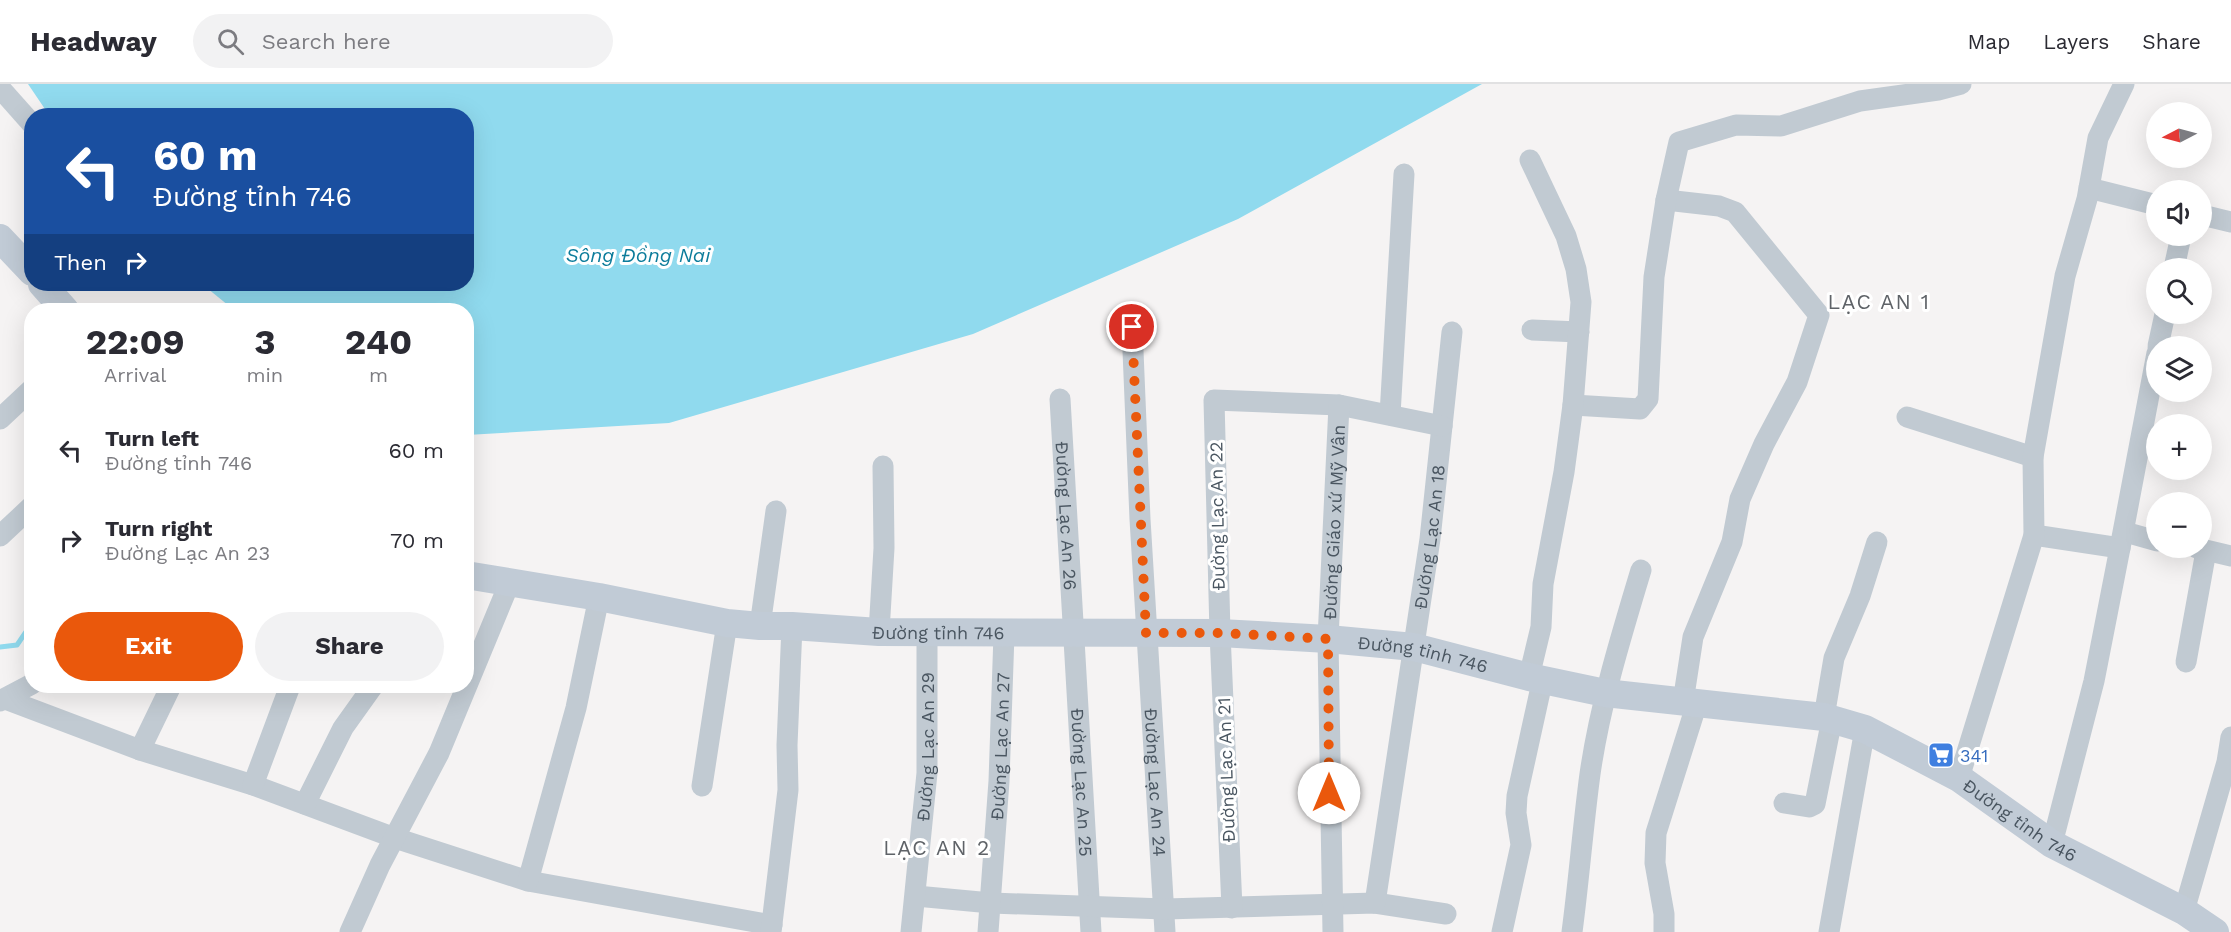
<!DOCTYPE html>
<html lang="en">
<head>
<meta charset="utf-8">
<style>
  body { margin:0; font-family:"Work Sans",sans-serif; background:#f2f2f3; color:#2b2b33; height:100vh; display:flex; flex-direction:column; font-size:22px; white-space:nowrap }
  * { box-sizing:border-box; margin:0 }
  p { font-size:20px; color:#7c7c81 }
  .icon { flex:none; width:33px; height:33px; fill:none; stroke:currentColor; stroke-width:2; stroke-linecap:round; stroke-linejoin:round }
  .map { position:relative; flex:1; overflow:hidden }
  .sheet { position:absolute; left:24px; top:219px; width:450px; height:390px; display:flex; flex-direction:column; background:#fff; border-radius:24px; box-shadow:0 6px 24px #0002 }
  .sheet>* { flex:none }
  .top-card { position:absolute; left:24px; top:24px; width:450px; height:183px; border-radius:24px; box-shadow:0 6px 24px #0002; background:#1a4fa0; color:#fff; overflow:hidden }
  .needle { width:39px; rotate:264deg }
  .fabs { position:absolute; left:2146px; top:18px; display:grid; gap:12px }
  .fabs a { display:grid; place-items:center; width:66px; height:66px; border-radius:50%; background:#fff; box-shadow:0 6px 24px #0002; font-size:30px }
  .pin { position:absolute; display:grid; place-items:center; width:51px; height:51px; color:#fff; margin:-26px; border:3px solid #fff; border-radius:50%; box-shadow:0 2px 6px #0007 }
  .me { position:absolute; width:66px; margin:-33px; rotate:0deg; stroke-linejoin:round; filter:drop-shadow(0 0 4px #0008) }
  .turn { display:flex; align-items:center; gap:21px; height:126px; padding:0 30px; font-size:27px }
  .turn .icon { width:78px; height:78px; stroke-width:2.5 }
  .turn b { display:block; font-size:42px; line-height:51px }
  .then { display:flex; align-items:center; height:57px; padding:0 30px; background:#0003; gap:12px; font-size:22px }
  .eta { display:flex; justify-content:space-evenly; align-items:center; height:102px; text-align:center }
  .eta b { font-size:36px; font-weight:700; line-height:42px }
  .primary-button { display:flex; gap:12px; margin-top:auto; padding:12px 30px }
  .primary-button a { flex:1; height:69px; border-radius:36px; background:#ea580c; color:#fff; font-size:24px; font-weight:700; line-height:69px; text-align:center }
  .primary-button a+a { background:#f2f2f3; color:#2b2b33 }
  ul { padding:0; list-style:none }
  li { display:flex; align-items:center; gap:18px; height:90px; padding:0 30px }
  li div { flex:1 }
  li b { display:block; font-size:22px }
  li em { font-style:normal }
  header { display:flex; align-items:center; gap:36px; box-sizing:border-box; height:84px; padding:0 30px; background:#fff; border-bottom:2px solid #e1e1e2 }
  header strong { font-size:28px }
  nav { display:flex; gap:33px; margin-inline-start:auto; font-size:21px }
  .search { width:420px; height:54px; background:#f2f2f3; display:flex; align-items:center; gap:15px; box-sizing:border-box; padding:0 21px; border-radius:33px; color:#7c7c81; font-size:22px }
  .map>svg:first-child { display:block }
</style>
</head>
<body>
<header>
<strong>Headway</strong>
<div class="search"><svg class="icon" aria-label="search" viewBox="0 0 24 24"><circle cx="10" cy="10" r="6"/><path d="M15 15l6 6"/></svg>Search here</div>
<nav><a>Map</a><a>Layers</a><a>Share</a></nav>
</header>
<div class="map">
<svg width="2231" height="848" viewBox="0 0 2231 848">
  <rect width="100%" height="100%" fill="#f5f3f3"/>
  <path fill="#90daee" d="M28,0H1482L1238,135L973,250L669,339L467,351L466,226H234L202,200H466V32L49,31Z"/>
  <g fill="none" stroke-linecap="round" stroke-linejoin="round">
    <path stroke="#90daee" stroke-width="5" d="M0,563L17,561L32,539"/>
    <g stroke="#c1cad2" stroke-width="21">
      <path d="M0,4L32,40"/>
      <path d="M2089,104L2157,121"/>
      <path d="M1666,116L1719,122L1735,128L1819,231L1797,298L1764,360L1740,415L1732,458L1693,553L1683,618"/>
      <path d="M2202,131L2231,138"/>
      <path d="M2174,184L2181,152"/>
      <path id="s1" d="M1132,243L1140,435L1165,848"/>
      <path d="M1532,246L1579,248"/>
      <path d="M2158,262L2165,230"/>
      <path id="s2" d="M1060,315L1091,848"/>
      <path d="M1573,321L1640,325L1648,315L1654,193L1666,116L1679,58L1736,41L1781,42L1860,17L1938,6L1961,0"/>
      <path d="M1390,331L1404,90"/>
      <path d="M1907,333L2033,373"/>
      <path d="M0,335L32,305"/>
      <path d="M2125,448L2157,457"/>
      <path d="M2034,451L2120,464L2157,269"/>
      <path d="M0,452L32,422"/>
      <path d="M2197,464L2231,472"/>
      <path d="M760,542L776,427"/>
      <path d="M879,548L884,464L883,382"/>
      <path d="M2186,578L2206,467"/>
      <path d="M1529,593L1541,543L1543,500L1564,388L1573,321L1581,218L1576,185L1566,152L1530,76"/>
      <path d="M5,615L140,666L253,701L395,754L528,797L772,841"/>
      <path d="M0,617L32,600"/>
      <path d="M1824,633L1834,574L1860,512L1877,458"/>
      <path d="M140,666L171,602"/>
      <path d="M1959,694L2034,451L2033,373L2065,192L2087,115L2098,54L2124,0"/>
      <path d="M253,701L290,602"/>
      <path d="M702,702L727,539"/>
      <path d="M1784,719L1809,723L1815,720L1832,635"/>
      <path d="M305,720L343,644L373,602"/>
      <path d="M2052,760L2094,597L2120,464"/>
      <path d="M528,797L576,624L599,513"/>
      <path d="M916,812L991,819L1165,825L1375,819L1446,830"/>
      <path id="s3" d="M1375,819L1430,455L1452,248"/>
      <path d="M1232,824L1220,549L1214,316L1339,321L1442,342"/>
      <path d="M2184,827L2227,678L2231,653"/>
      <path d="M350,848L380,781L439,669L509,500"/>
      <path d="M771,848L788,706L787,661L792,542"/>
      <path id="s4" d="M911,848L927,689V548"/>
      <path id="s5" d="M988,848L999,697L1004,550"/>
      <path id="s6" d="M1333,848L1328,555L1339,321"/>
      <path d="M1502,848L1521,761L1516,729L1517,712L1543,594"/>
      <path d="M1572,848C1579,795 1583,742 1590,690C1600,620 1621,553 1641,486"/>
      <path d="M1664,848V830L1655,779L1656,749L1697,619"/>
      <path d="M1829,848L1865,645"/>
    </g>
    <g stroke="#c1cbd6" stroke-width="28">
      <path d="M0,154L32,188"/>
      <path d="M42,200L65,226"/>
      <path id="s7" d="M466,491L599,513L727,539L760,542H792L879,548L1220,549L1328,555L1414,563L1529,593L1605,609L1824,633L1865,645L1959,694L2052,760L2184,827L2215,848"/>
    </g>
  </g>
  <g fill="none" stroke-linecap="round" stroke-linejoin="round">
    <path stroke="#ea580c" stroke-width="10" stroke-dasharray="0 18" d="M1132,243L1146,549H1220L1328,555L1329,709"/>
  </g>
  <defs>
    <symbol id="supermarket-square" viewBox="-11 -11 22 22"><rect x="-9" y="-9" width="18" height="18" rx="4" fill="#3f7fe0" stroke="#fff"/><path d="M-6-5.5h2.5l.6 2H6L4.5 2H-2.5L-4.4-4H-6ZM-1.5 3.2a1.3 1.3 0 1 0 .1 0ZM3 3.2a1.3 1.3 0 1 0 .1 0Z" fill="#fff"/></symbol>
  </defs>
  <g fill-rule="evenodd">
    <use href="#supermarket-square" x="1926" y="656" width="30" height="30"/>
  </g>
  <g text-anchor="middle" dominant-baseline="central" stroke-width="6" stroke-linejoin="round" paint-order="stroke">
    <g font-size="18" fill="#4a5661" stroke="#fff">
      <text stroke="none"><textPath href="#s2" startOffset="117">Đường Lạc An 26</textPath></text>
      <text transform="translate(1217 432) rotate(-91)">Đường Lạc An 22</text>
      <text stroke="none"><textPath href="#s6" startOffset="410">Đường Giáo xứ Mỹ Vân</textPath></text>
      <text stroke="none"><textPath href="#s3" startOffset="370">Đường Lạc An 18</textPath></text>
      <text stroke="none"><textPath href="#s7" startOffset="477">Đường tỉnh 746</textPath></text>
      <text stroke="none"><textPath href="#s7" startOffset="963">Đường tỉnh 746</textPath></text>
      <text stroke="none"><textPath href="#s4" startOffset="186">Đường Lạc An 29</textPath></text>
      <text stroke="none"><textPath href="#s5" startOffset="186">Đường Lạc An 27</textPath></text>
      <text transform="translate(1226 686) rotate(-92)">Đường Lạc An 21</text>
      <text stroke="none"><textPath href="#s2" startOffset="384">Đường Lạc An 25</textPath></text>
      <text stroke="none"><textPath href="#s1" startOffset="456">Đường Lạc An 24</textPath></text>
      <text stroke="none"><textPath href="#s7" startOffset="1593">Đường tỉnh 746</textPath></text>
    </g>
    <g font-size="18" fill="#366cbe" stroke="#fff" text-anchor="start">
      <text x="1960" y="671">341</text>
    </g>
    <g font-size="20" font-style="italic" fill="#0c7c9b" stroke="#fff">
      <text x="638" y="171">Sông Đồng Nai</text>
    </g>
    <g font-size="21" letter-spacing="1.5" fill="#5f6368" stroke="#fff">
      <text x="1879" y="217">LẠC AN 1</text>
      <text x="937" y="763">LẠC AN 2</text>
    </g>
  </g>
</svg>
<div class="fabs">
<a><svg class="needle" viewBox="-14 -14 28 28"><path d="M0-13l5 13h-10z" fill="#e53935"/><path d="M0 13l5-13h-10z" fill="#7c7c81"/></svg></a>
<a><svg class="icon" aria-label="sound" viewBox="0 0 24 24"><path d="M4 9h4l5-4v14l-5-4H4zM17 9q2 3 0 6"/></svg></a>
<a><svg class="icon" aria-label="search" viewBox="0 0 24 24"><circle cx="10" cy="10" r="6"/><path d="M15 15l6 6"/></svg></a>
<a><svg class="icon" aria-label="layers" viewBox="0 0 24 24"><path d="M12 4l9 5-9 5-9-5zM3 14l9 5 9-5"/></svg></a>
<a>+</a>
<a>−</a>
</div>
<div class="pin" style="left:1132px;top:243px;background:#d93025"><svg class="icon" aria-label="arrive" viewBox="0 0 24 24"><path d="M6 21V4h12l-3 4 3 4H6"/></svg></div>
<svg class="me" style="left:1329px;top:709px" viewBox="-20 -20 40 40"><circle r="19" fill="#fff"/><path d="M0-13L10 11 0 6-10 11z" fill="#ea580c"/></svg>
<div class="top-card">
<div class="turn"><svg class="icon" aria-label="left" viewBox="0 0 24 24"><path d="M17 20v-9H6M10 6l-5 5 5 5"/></svg><div><b>60 m</b>Đường tỉnh 746</div></div>
<div class="then">Then<svg class="icon" aria-label="right" viewBox="0 0 24 24"><path d="M7 20v-9h11M14 6l5 5-5 5"/></svg></div>
</div>
<section class="sheet">
<div class="eta">
<div><b>22:09</b><p>Arrival</p></div>
<div><b>3</b><p>min</p></div>
<div><b>240</b><p>m</p></div>
</div>
<ul>
<li><svg class="icon" aria-label="left" viewBox="0 0 24 24"><path d="M17 20v-9H6M10 6l-5 5 5 5"/></svg><div><b>Turn left</b><p>Đường tỉnh 746</p></div><em>60 m</em></li>
<li><svg class="icon" aria-label="right" viewBox="0 0 24 24"><path d="M7 20v-9h11M14 6l5 5-5 5"/></svg><div><b>Turn right</b><p>Đường Lạc An 23</p></div><em>70 m</em></li>
</ul>
<div class="primary-button"><a>Exit</a><a>Share</a></div>
</section>
</div>
</body>
</html>
